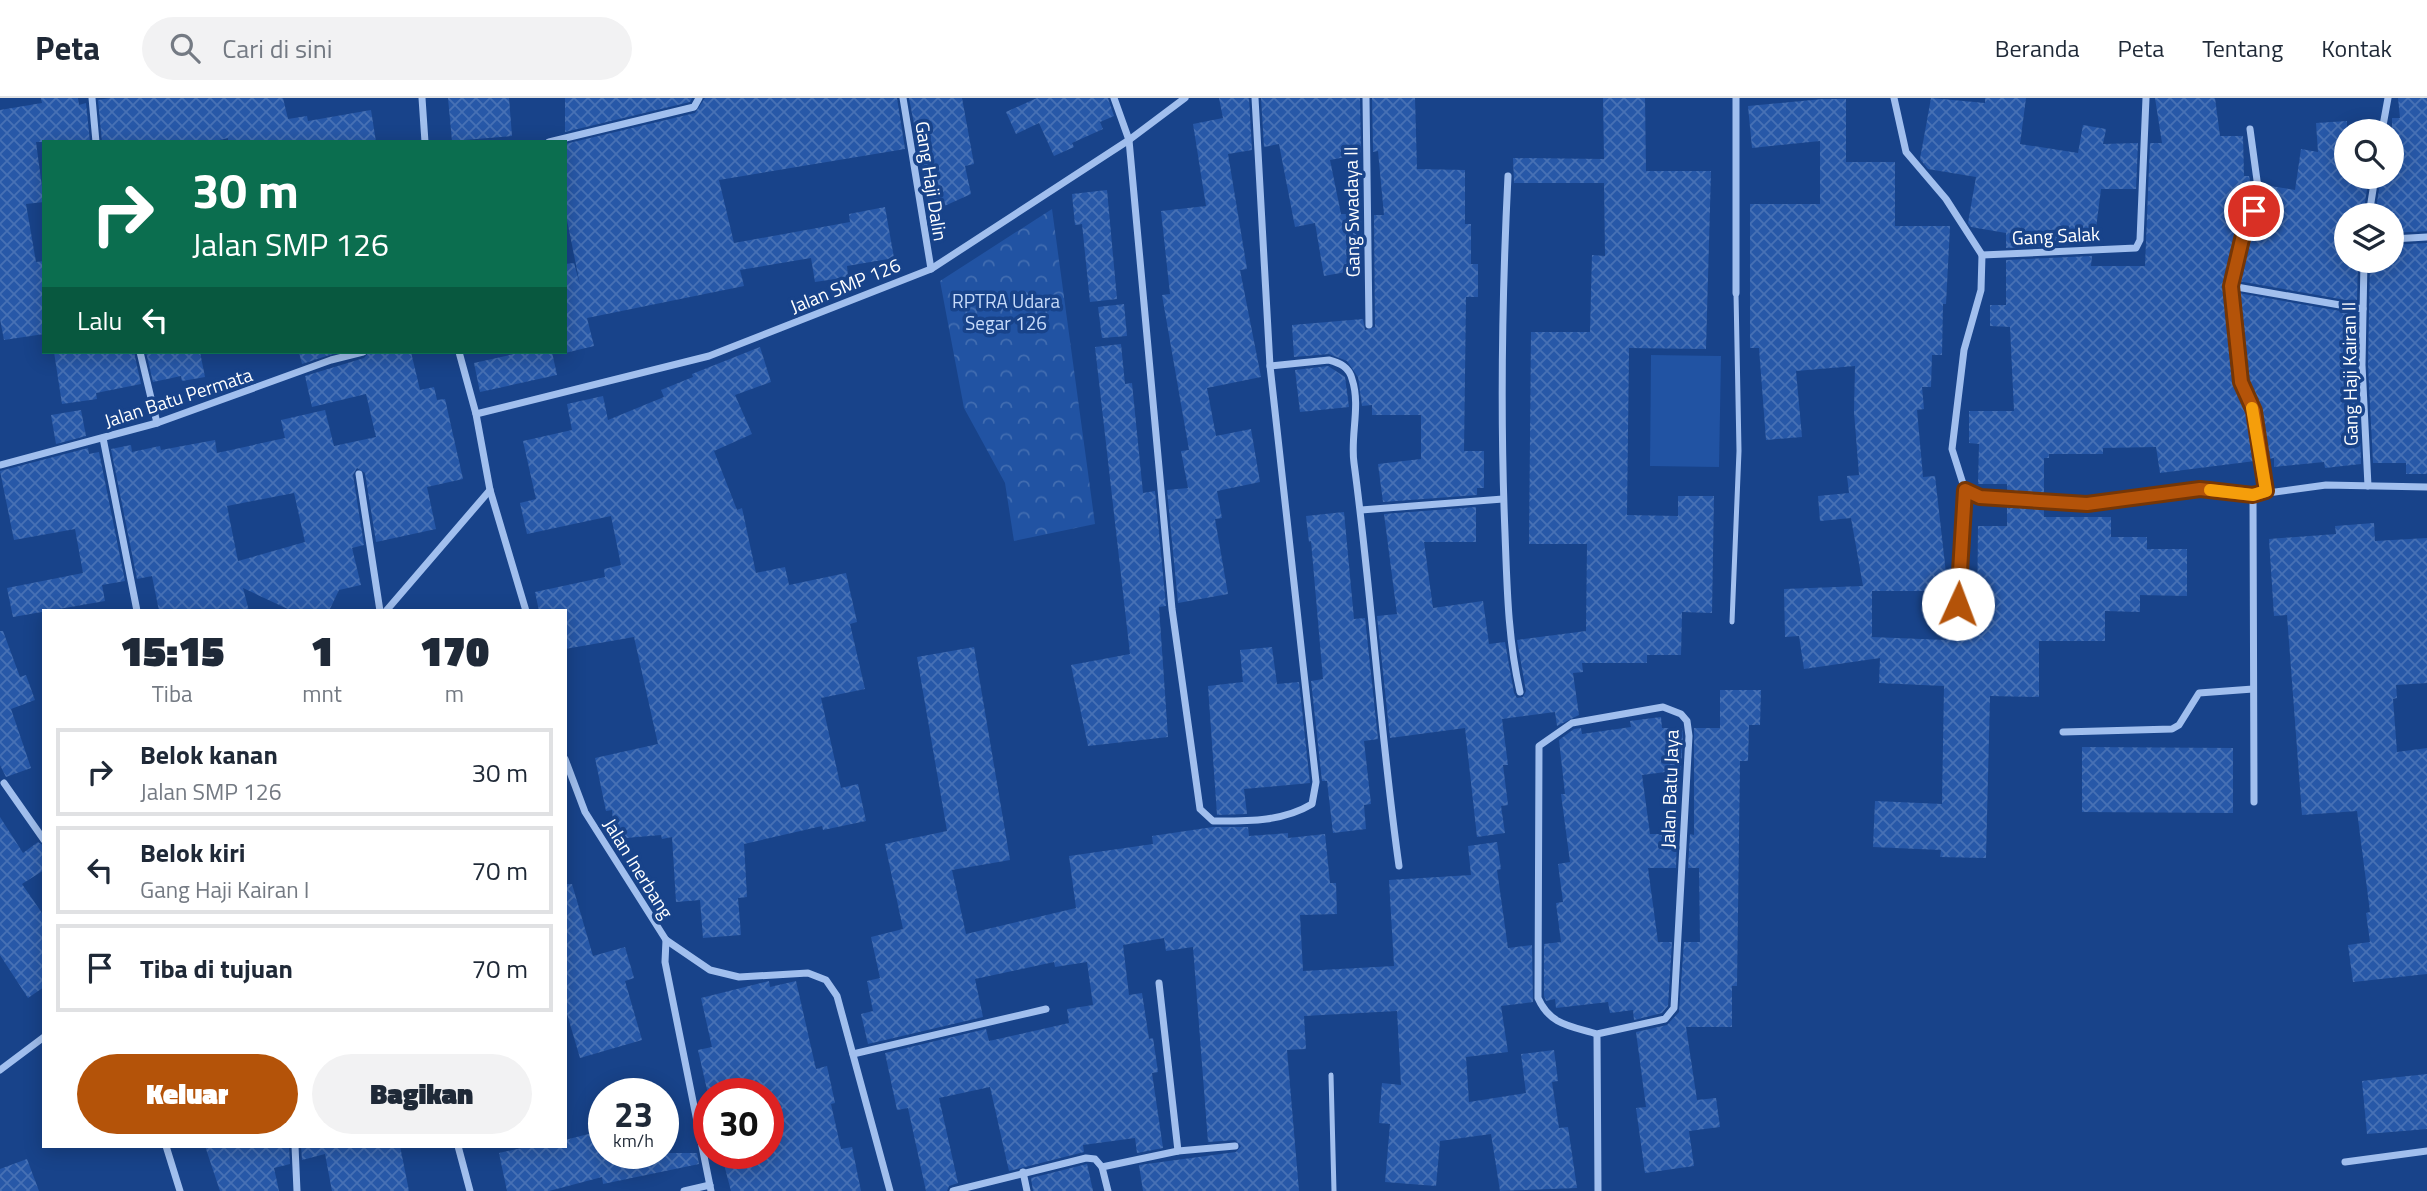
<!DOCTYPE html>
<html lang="id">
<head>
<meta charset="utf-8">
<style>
  body { margin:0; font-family:"Titillium Web",sans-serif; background:#f2f2f3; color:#1f2937; height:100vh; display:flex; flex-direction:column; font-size:26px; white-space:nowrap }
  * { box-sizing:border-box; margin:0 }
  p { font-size:23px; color:#747a83 }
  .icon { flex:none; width:38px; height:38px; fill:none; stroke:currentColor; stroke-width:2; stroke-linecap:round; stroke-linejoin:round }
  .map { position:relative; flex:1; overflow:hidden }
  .drawer { position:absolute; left:42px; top:511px; width:525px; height:539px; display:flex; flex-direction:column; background:#fff; border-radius:0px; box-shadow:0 4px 18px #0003 }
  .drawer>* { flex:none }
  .guide { position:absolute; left:42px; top:42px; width:525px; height:214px; border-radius:0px; box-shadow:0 4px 18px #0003; background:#0b6e4f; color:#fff; overflow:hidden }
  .controls { position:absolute; left:2334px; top:21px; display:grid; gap:14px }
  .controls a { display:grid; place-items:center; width:70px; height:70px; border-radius:50%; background:#fff; box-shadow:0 4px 18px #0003; font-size:35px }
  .speed { position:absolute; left:588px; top:980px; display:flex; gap:14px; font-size:35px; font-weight:700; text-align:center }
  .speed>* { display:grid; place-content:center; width:91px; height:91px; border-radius:50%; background:#fff; box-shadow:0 4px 18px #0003; line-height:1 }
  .speed small { font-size:18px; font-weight:400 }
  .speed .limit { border:10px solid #d22; background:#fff; color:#111 }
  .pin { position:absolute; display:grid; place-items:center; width:60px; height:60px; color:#fff; margin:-30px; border:4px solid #fff; border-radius:50%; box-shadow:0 2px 7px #0007 }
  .me { position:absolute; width:77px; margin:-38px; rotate:2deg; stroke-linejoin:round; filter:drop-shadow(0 0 5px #0008) }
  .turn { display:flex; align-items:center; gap:24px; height:147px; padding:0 35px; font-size:32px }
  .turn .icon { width:91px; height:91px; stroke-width:2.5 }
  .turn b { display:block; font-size:49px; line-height:60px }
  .then { display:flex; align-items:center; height:66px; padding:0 35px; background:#0003; gap:14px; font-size:26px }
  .eta { display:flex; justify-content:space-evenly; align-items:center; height:119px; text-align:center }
  .eta b { font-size:42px; font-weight:800; line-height:49px }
  .action { display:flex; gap:14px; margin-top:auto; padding:14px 35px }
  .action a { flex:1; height:80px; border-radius:42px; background:#b45309; color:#fff; font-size:28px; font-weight:800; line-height:80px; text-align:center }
  .action a+a { background:#f2f2f3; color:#1f2937 }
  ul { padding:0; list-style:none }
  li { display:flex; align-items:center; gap:21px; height:88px; margin:0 14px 10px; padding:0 21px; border:4px solid #e0e1e3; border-radius:0px }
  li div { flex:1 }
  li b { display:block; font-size:26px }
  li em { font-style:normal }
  header { display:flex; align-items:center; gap:42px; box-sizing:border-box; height:98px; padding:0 35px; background:#fff; border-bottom:2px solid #e0e1e3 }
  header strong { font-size:33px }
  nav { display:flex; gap:38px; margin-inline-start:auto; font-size:24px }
  .search { width:490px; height:63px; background:#f2f2f3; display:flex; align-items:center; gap:18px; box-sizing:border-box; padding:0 24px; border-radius:38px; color:#747a83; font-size:26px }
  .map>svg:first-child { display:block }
</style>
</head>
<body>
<header>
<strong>Peta</strong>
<div class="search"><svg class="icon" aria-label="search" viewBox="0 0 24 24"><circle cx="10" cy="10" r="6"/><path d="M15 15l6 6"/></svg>Cari di sini</div>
<nav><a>Beranda</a><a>Peta</a><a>Tentang</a><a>Kontak</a></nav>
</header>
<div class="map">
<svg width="2427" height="1093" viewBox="0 0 2427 1093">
  <defs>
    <pattern id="park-crowns" width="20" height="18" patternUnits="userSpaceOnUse" patternTransform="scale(1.75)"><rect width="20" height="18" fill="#2153a3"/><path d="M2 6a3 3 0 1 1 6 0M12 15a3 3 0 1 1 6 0" fill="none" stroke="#426db1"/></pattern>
    <pattern id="building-cross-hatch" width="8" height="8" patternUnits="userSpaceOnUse" patternTransform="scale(1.75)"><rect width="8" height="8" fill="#2758a8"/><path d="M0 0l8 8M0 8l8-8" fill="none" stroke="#4771b5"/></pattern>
  </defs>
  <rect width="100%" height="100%" fill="#18438a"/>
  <path fill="url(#park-crowns)" d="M1052,111L1095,426L1014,443L1005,385L964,310L940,183Z"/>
  <path fill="#2153a3" d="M1651,257L1721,258L1719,369L1650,368Z"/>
  <g fill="url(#building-cross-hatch)" fill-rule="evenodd">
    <path d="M41,0H78L79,7L86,5L90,44H36L44,104L26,106L36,164L44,163V236L4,242L0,221V12L42,5Z"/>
    <path d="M110,0H283L288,21L307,18L308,23L371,12L376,44H228V40L212,44H102L98,2Z"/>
    <path d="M448,0H509L512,38L452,43Z"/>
    <path d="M565,0H692L690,4L565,34Z"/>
    <path d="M705,0H897L905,51L719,82L734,145L850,124L849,116L885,109L894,160L847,168L848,179L815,184L811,160L740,172L744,188L587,220L594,248L565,255V166L574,165L580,187L565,112V46L695,15Z"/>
    <path d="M909,0H962L974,66L965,68L971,96L931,114Z"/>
    <path d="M1037,0H1108L1114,18L1100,24L1103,31L1072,45L1074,49L1054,58L1039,25L1016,36L1006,14Z"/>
    <path d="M1219,0H1249L1252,52L1228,56L1247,171L1240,172L1261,279L1207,290L1216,338L1251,331L1260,384L1217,393L1222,420L1215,421L1228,496L1178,505L1167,392L1188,390L1181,353L1189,352L1162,197L1170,196L1161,113L1206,108L1193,26L1223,20Z"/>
    <path d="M1261,0H1360L1361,56L1330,62L1341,116H1361L1362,171L1324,178L1315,125L1295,129L1279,46L1264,49Z"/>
    <path d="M1372,0H1415L1417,71L1465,72V126H1471V166H1478V199H1466L1464,353H1484V390H1477V397L1383,404L1378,366L1421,361V317H1372V307L1362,308L1358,279L1347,263L1329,256L1294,259L1292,227L1363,221L1365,232L1375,229L1374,117H1384L1378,53L1373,54Z"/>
    <path d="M1603,0H1645L1646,73H1711L1706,251L1629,250L1627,417L1678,418V398H1714L1712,515L1682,514L1681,557H1647V565H1582L1583,574L1573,575L1579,617L1557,628L1555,614L1502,621L1508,667H1503L1508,707L1501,708L1505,735L1477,739L1465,630L1390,640L1377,518L1397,516L1384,416L1476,409V444H1424L1433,510L1483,503L1489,546L1505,544L1514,595L1517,600L1523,599L1526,593L1517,542L1586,533L1587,446H1529L1531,234H1590L1592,157L1605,158L1604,85H1514L1513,60L1604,61Z"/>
    <path d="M1931,0L1985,5V0H2026L2020,46L2078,55L2083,27L2106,31L2103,46L2138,45L2136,91H2101L2094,146L2006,150V135L1971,129L1968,125L1976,79L1928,71L1920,61Z"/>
    <path d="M2155,0H2215L2220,38H2243L2244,78H2249L2253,96L2237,135L2225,188L2235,285L2248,315L2255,363L2160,375L2156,349L2103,350V356H2049V360H2044V397L2007,395V386H1978L1979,346L1969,345V313H2014L2010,229L1990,228V207H2006V162L2092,158L2091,168H2145L2150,45H2162Z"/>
    <path d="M2398,0H2427V133L2392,135V117H2375L2381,79H2392V20H2400Z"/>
    <path d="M1823,1H1846V64H1895V128H1950L1946,206H1943L1942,257H1932L1931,289H1922L1924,311L1917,312L1923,379L1935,378L1948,493H1872V539L1946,542L1947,523L1977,522L1978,428H2007V407L2044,409V419H2111V439H2147V451H2187V498L2140,497V514L2105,513V543H2039V599L1990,598L1986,760L1940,759L1941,752L1873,749L1875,703L1942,706L1944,588L1879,585L1880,560L1804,571L1799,538L1785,539L1784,491L1863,488L1851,420L1820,423L1818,398L1849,395L1847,378L1859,377L1854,314L1855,268L1796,273L1802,339L1766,342L1759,250H1750V106H1820V43L1752,50L1748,8Z"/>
    <path d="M2347,23V79H2369L2363,117H2347V163H2358L2357,204L2238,183L2249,139L2265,99L2264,87L2295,92L2301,51L2318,54L2316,25Z"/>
    <path d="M1107,92L1117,201L1090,204L1082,126L1075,127L1072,96Z"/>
    <path d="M2427,145V376H2406V365H2373L2368,267L2370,163H2392V147Z"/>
    <path d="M2238,195L2357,216L2361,366L2325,370L2324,364L2274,369V360L2267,361L2260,312L2247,282Z"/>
    <path d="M1124,206L1127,238L1102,240L1098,209Z"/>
    <path d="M1121,246L1125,286L1132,285L1143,395L1155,393L1166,508L1159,509L1168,639L1088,648L1071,567L1130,556L1095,249Z"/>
    <path d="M760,249L771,284L735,297L752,336L714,353L737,412L742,410L756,475L785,469L789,487L846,475L857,524L850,526L865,591L821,600L841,690L858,686L866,723L823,732L822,728L744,746L747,799L738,800L741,837L703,840L700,802L676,804L672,739L662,741L661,737L614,741L612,712L606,713L595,660L658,646L634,539L565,551V513H539L535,494L605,479L604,471L621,467L611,418L527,436L520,405L536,401L523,343L572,332L567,306L603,298L608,322L664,299L661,292L693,279L692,276Z"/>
    <path d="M54,254H134L141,286L96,295L97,301L62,306Z"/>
    <path d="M146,254H200L205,279L182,283L181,278L153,284Z"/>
    <path d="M299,254H339L302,266Z"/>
    <path d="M369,254H411L420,292L434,289L437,302L445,301L463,381L427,389L436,431L376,444L365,375L357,370L353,377L364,447L352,450L361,487L339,492L329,513H292L243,490L249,513H159L152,478L137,481L111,351L131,347L132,354L160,348L161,352L215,342L217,355L285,340L281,322L325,312L334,348L376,339L366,296L312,309L305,278L364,260ZM294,395L305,444L238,463L227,408Z"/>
    <path d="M523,254H552L557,277L480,294L474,265Z"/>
    <path d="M1328,268L1345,279L1349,309L1300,314L1295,272Z"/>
    <path d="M81,312L86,338L56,346L51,317Z"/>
    <path d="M88,350L89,356L99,354L125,483L102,487L105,503L13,519L7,490L83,475L75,431L14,442L0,373Z"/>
    <path d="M1344,414L1354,521L1365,520L1378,641L1364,643L1371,706L1364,707L1366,731L1333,735L1327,683H1322L1311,583L1323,581L1311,443L1309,444L1306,418Z"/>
    <path d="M2374,425L2375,443L2427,440V585L2396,587L2397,600L2393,601L2397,654L2427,650V876L2353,884L2348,847L2370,844L2366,815L2370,814L2357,713L2302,717L2287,517L2274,518L2269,441L2336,436L2335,428Z"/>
    <path d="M0,533H3L20,579L26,577L35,602L11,611L31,670L6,679L0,667Z"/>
    <path d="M974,549L1010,762L952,772L966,836L1076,810L1069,758L1153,746L1152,738L1213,729H1248L1249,738L1288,735V740L1325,736L1330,785H1336L1337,816L1300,817L1303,873L1394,868L1389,782L1471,777L1468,748L1497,744L1501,771L1497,772L1508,850L1532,847L1533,904L1501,908L1508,954L1466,959L1469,1004L1526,995L1521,956L1554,952L1558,983L1552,984L1559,1030L1568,1029L1577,1090L1500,1093L1491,1036L1440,1043L1436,1088L1385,1084L1390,1026L1379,1025L1382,985L1401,987L1397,913L1304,918L1306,951L1287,952L1299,1093H1143L1139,1067L1236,1054L1241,1048L1235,1042L1208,1044L1193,849L1166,853L1164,840L1123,847L1129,897L1142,895L1149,941L1153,940L1158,974L1152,975L1163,1050L1137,1055L1135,1040L1083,1047L1084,1054L1009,1073L990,989L939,1000L958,1085L949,1088L947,1093H926L908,1010L897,1012L885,955L986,931L989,943L1069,925L1067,911L1093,907L1087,864L1055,869L1054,864L975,881L983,919L868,946L861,916L873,913L867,883L880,880L871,839L903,831L885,746L947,733L917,559Z"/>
    <path d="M1272,549L1277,586L1299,584L1310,685L1244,691L1247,716L1217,717L1208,588L1243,584L1240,552Z"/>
    <path d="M1720,592H1761L1760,627H1749L1748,663H1740L1737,888H1732V929H1686L1697,1002L1716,1000L1720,1029L1689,1033L1694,1068L1645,1075L1636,1010L1646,1009L1636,934L1667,927L1679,914L1684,844H1700L1699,770H1688L1690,736L1694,737V630H1720Z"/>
    <path d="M1661,619L1662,630H1682L1683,638L1681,672L1642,677L1650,736H1677L1676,770H1648L1658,844H1672L1668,908L1662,915L1634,922L1633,912L1610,915L1608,904L1556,910L1555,901L1546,903L1544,898V846L1561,844L1556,805L1563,804L1558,766L1570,764L1561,696H1565L1559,642L1574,631L1581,630L1582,636L1631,629L1630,623Z"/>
    <path d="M2082,649L2233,650V715L2082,714Z"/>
    <path d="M0,719L23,755L38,744L44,748V772L22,786L44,818V889L28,900L0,857Z"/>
    <path d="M565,786H572L593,858L625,849L634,880L625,883L642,942L580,960L565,909Z"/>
    <path d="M769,883L770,889L796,883L816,971L827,968L835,1005L831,1006L841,1051L852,1049L861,1093H731L721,1055H768V996H708L698,952L712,949L701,900Z"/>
    <path d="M2427,976V1031L2367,1036L2362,983Z"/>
    <path d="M604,1032V1055H697L699,1066L603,1086L602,1079L549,1093H507L499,1055L531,1048H565V1042Z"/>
    <path d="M205,1048H289L290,1066L274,1070L279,1093H220Z"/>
    <path d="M301,1048H400L409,1093H332L325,1056L302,1062Z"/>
    <path d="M27,1061L39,1093H0V1071Z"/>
    <path d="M1087,1066L1093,1093H1033L1031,1080Z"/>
  </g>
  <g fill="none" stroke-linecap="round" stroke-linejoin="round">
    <g stroke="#a1bfee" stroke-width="5">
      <path d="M1732,524L1739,353L1736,195"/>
      <path d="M1331,977L1334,1093"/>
    </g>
    <g stroke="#a1bfee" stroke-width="7">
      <path d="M92,0L96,44"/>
      <path d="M422,0L425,44"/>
      <path d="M903,0L931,171"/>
      <path d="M1114,0L1129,42L1172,511L1200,711L1213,723C1247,723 1282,724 1312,706L1316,684L1270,268L1329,262C1340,265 1349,269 1352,281C1361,308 1350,338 1354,365C1372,499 1380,634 1399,768"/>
      <path d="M1255,0L1270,268"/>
      <path d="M1366,0L1369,227"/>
      <path d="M1736,0V195"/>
      <path d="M1894,0L1906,54L1946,101L1982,157L1981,192L1964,252L1952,351L1965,392L1980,399L2087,406L2200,391L2253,397L2326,387L2427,389"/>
      <path d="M2250,31L2259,97L2243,137L2231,188L2241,284L2254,313L2266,393"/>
      <path d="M2382,33L2388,0"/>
      <path d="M549,44L694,9L699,0"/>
      <path d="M1508,78C1502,197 1500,316 1505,435C1507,489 1508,542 1520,594"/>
      <path d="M2369,117L2375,79"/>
      <path d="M2392,141L2427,139"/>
      <path d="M1982,157L2136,150L2140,142L2146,0"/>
      <path d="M2364,163L2362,267L2368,388"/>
      <path d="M2231,188L2363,211"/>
      <path d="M140,254L157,325"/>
      <path d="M459,254L476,316L490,392L526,513"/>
      <path d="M476,316L709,258L931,171L1129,42L1185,0"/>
      <path d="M103,340L137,513"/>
      <path d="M0,367L157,325L331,262L363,254"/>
      <path d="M359,376L380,513"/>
      <path d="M2253,397L2254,704"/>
      <path d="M1361,412L1503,401"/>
      <path d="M1958,506L1965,392"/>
      <path d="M386,513L490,392"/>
      <path d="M2063,634L2172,631L2179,627L2199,595L2253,591"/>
      <path d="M565,661L585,714L666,842L710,872L739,879L808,875L826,882L837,898L890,1093"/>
      <path d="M4,685L44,742"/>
      <path d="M666,842L665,864L711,1093"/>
      <path d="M1159,885L1178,1053"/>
      <path d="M1597,936C1570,928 1550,927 1538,900L1539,648L1572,625L1663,609L1681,616L1687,623L1689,638L1674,910L1665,921L1597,936L1598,1093"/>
      <path d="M853,956L1046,911"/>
      <path d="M0,972L44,939"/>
      <path d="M166,1048L180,1093"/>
      <path d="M295,1048L297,1093"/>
      <path d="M458,1048L470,1093"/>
      <path d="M2345,1064L2427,1053"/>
      <path d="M1102,1069L1178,1053L1235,1048"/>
      <path d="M1023,1074L1027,1093"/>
      <path d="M684,1093L710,1087"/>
      <path d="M953,1093L1086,1060L1095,1061L1102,1069L1108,1093"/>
    </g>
  </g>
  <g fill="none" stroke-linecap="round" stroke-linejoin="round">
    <defs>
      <path id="route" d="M1958,506L1965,392L1980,399L2087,406L2200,391L2253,397L2266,393L2254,313L2241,284L2231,188L2243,137L2254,113"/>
    </defs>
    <use href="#route" stroke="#753606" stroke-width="18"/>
    <use href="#route" stroke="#b45309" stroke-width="12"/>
    <path stroke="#f59e0b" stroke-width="12" d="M2210,392L2253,397L2266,393L2252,310"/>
  </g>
  <g text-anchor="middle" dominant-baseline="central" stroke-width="7" stroke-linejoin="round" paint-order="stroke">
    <g font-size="19" fill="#fff" stroke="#18438a">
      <text transform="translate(932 83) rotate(81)">Gang Haji Dalin</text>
      <text transform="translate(1351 114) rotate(-91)">Gang Swadaya II</text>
      <text transform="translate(2056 137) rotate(-3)">Gang Salak</text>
      <text transform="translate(845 187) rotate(-22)">Jalan SMP 126</text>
      <text transform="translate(2349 276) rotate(-91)">Gang Haji Kairan II</text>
      <text transform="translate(178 299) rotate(-18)">Jalan Batu Permata</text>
      <text transform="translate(1669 691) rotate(-88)">Jalan Batu Jaya</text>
      <text transform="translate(639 770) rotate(58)">Jalan Inerbang</text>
    </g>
    <g font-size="19" fill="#c7dbfa" stroke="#18438a">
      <text x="1006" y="202">RPTRA Udara<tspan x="1006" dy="22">Segar 126</tspan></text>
    </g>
  </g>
</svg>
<div class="controls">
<a><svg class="icon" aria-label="search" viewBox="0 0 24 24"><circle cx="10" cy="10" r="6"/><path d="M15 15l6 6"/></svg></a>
<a><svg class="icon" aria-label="layers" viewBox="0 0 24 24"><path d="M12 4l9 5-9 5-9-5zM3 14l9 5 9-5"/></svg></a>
</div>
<div class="speed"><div>23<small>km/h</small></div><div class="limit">30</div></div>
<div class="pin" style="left:2254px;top:113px;background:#d93025"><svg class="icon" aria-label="arrive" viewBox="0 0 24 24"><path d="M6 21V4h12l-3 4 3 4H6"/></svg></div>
<svg class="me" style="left:1958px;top:506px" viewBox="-20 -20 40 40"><circle r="19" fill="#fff"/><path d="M0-13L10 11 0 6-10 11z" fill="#b45309"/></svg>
<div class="guide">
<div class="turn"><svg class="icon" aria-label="right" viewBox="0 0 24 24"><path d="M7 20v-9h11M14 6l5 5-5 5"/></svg><div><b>30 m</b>Jalan SMP 126</div></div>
<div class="then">Lalu<svg class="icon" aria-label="left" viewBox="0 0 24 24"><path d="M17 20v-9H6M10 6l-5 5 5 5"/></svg></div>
</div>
<section class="drawer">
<div class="eta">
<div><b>15:15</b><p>Tiba</p></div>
<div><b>1</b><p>mnt</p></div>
<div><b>170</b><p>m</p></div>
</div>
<ul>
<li><svg class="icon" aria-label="right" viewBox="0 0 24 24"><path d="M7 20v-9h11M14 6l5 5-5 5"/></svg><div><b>Belok kanan</b><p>Jalan SMP 126</p></div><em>30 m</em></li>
<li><svg class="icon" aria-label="left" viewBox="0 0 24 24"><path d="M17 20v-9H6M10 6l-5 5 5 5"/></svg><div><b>Belok kiri</b><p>Gang Haji Kairan I</p></div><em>70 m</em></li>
<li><svg class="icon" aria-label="arrive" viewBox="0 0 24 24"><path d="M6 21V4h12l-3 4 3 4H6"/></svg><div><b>Tiba di tujuan</b></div><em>70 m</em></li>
</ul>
<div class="action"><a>Keluar</a><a>Bagikan</a></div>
</section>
</div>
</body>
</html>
